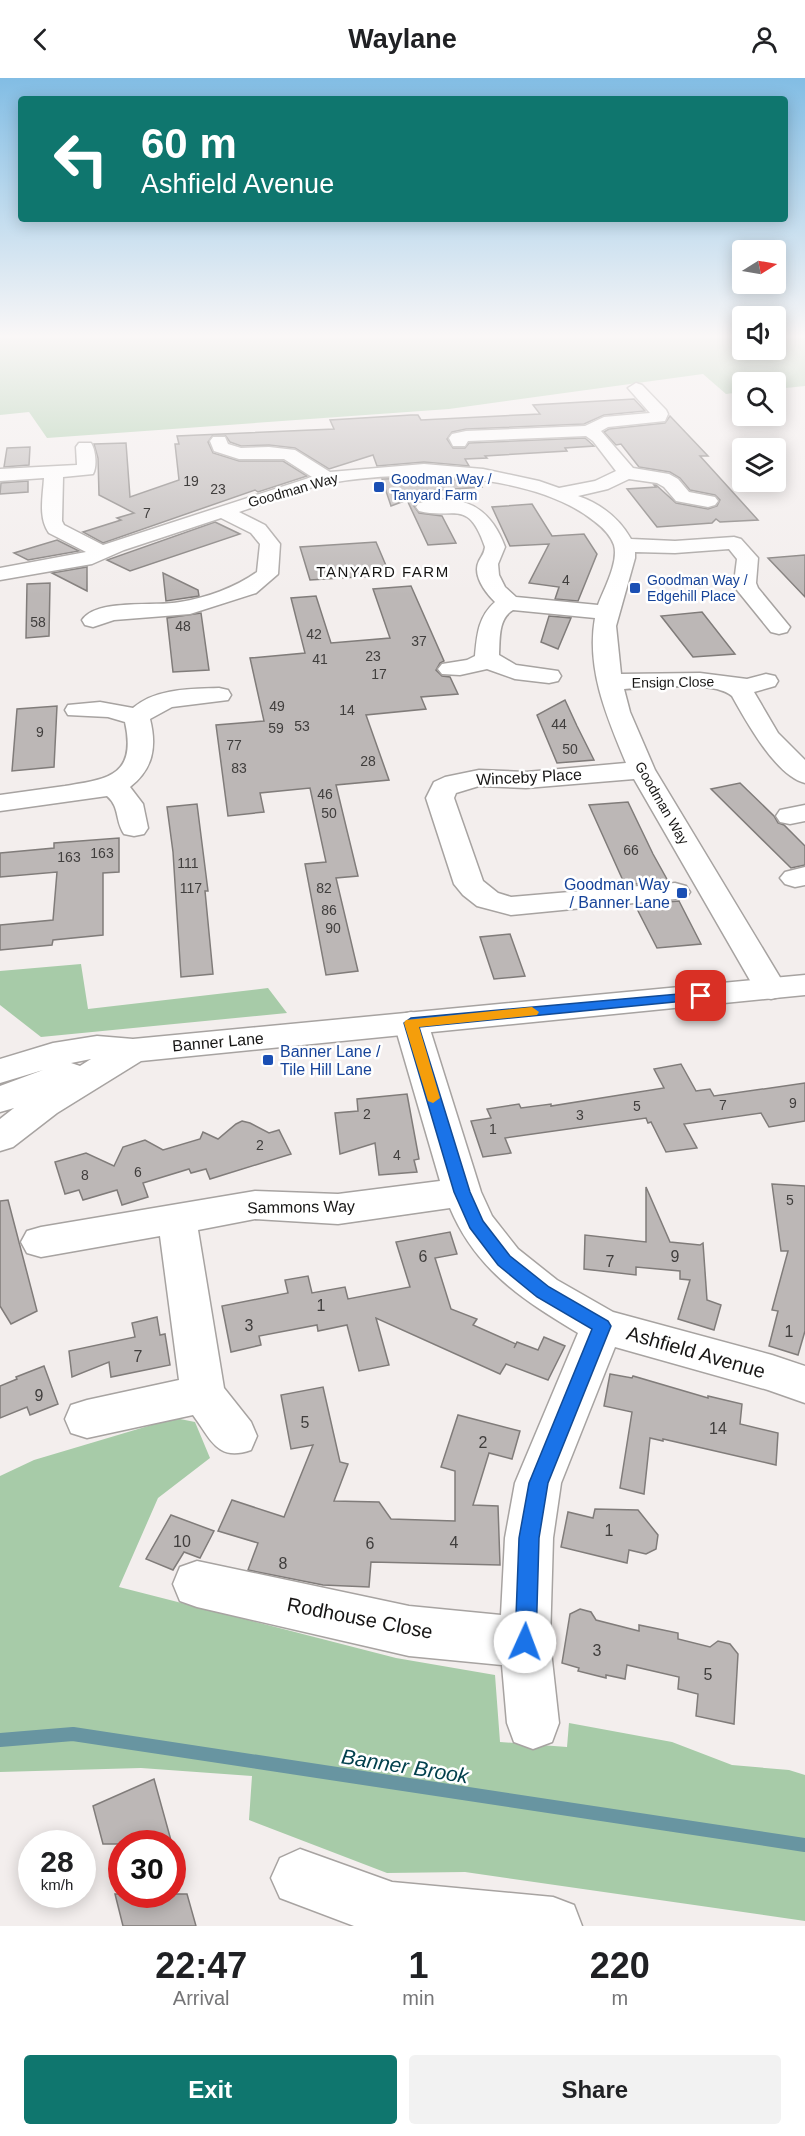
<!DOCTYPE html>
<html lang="en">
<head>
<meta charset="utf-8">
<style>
  body { margin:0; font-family:Helvetica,sans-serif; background:#f2f2f2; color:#202124; height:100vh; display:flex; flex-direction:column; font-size:22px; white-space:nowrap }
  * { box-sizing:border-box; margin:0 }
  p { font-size:20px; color:#757577 }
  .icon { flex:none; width:33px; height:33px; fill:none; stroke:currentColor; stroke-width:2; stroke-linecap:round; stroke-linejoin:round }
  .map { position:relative; height:1848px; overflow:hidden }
  .panel { display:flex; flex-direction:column; background:#fff; flex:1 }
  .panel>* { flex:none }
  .banner { position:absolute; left:18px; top:18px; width:770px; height:126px; border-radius:6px; box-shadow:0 3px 15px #0003; background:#0f766e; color:#fff; overflow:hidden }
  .needle { width:39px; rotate:79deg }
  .tools { position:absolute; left:732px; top:162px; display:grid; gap:12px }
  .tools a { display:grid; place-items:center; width:54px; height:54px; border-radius:6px; background:#fff; box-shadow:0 3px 15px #0003; font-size:30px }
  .speed { position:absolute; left:18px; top:1752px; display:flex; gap:12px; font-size:30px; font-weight:700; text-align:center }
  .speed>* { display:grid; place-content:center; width:78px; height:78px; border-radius:50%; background:#fff; box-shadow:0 3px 15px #0003; line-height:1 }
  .speed small { font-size:15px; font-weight:400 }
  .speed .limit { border:9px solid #d22; background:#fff; color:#111 }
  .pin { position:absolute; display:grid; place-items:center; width:51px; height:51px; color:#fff; margin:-26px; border-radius:12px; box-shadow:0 3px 9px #0006 }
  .me { position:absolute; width:66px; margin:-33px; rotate:2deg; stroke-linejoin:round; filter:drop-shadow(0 0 4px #0008) }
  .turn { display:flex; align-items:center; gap:21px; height:126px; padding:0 24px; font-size:27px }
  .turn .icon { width:78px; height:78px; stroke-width:2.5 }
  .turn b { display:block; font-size:42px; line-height:51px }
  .eta { display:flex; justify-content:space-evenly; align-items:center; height:102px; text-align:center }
  .eta b { font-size:36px; font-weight:800; line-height:42px }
  .action { display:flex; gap:12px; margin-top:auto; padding:12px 24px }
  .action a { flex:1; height:69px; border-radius:6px; background:#0f766e; color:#fff; font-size:24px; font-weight:800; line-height:69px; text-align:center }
  .action a+a { background:#f2f2f2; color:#202124 }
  header { display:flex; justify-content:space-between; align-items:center; height:78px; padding:0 24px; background:#fff; font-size:27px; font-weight:800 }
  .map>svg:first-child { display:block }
</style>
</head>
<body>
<header><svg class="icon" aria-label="back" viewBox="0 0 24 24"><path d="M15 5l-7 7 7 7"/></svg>Waylane<svg class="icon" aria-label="person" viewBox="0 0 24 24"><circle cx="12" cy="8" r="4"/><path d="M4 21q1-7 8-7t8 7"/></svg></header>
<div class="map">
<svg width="805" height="1848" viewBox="0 0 805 1848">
  <rect width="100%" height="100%" fill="#f3eeed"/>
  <g fill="#a7cba8">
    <path d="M0,259H742V272H776V259H805V308L776,311V304H742V314L726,316L703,296L449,331L47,360L29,334L0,337Z"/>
    <path d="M81,886L88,931L268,910L287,935L41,959L0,927V893Z"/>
    <path d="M175,1340L195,1344L210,1380L158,1420L119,1509L396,1580L495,1597L500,1664L567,1669L569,1645L672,1664L732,1687L789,1692L805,1697V1843L465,1794L387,1795L249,1742L252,1698L141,1690L0,1694V1398L34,1382Z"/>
  </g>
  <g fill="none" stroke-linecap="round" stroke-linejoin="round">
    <path stroke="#6895a1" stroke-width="14" d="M0,1662L73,1656L805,1767"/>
  </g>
  <g fill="#bcb7b6" stroke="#807c7a" stroke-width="1.5">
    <path d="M634,321L645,333L604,337L584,346L466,351L452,354L447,361L453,370H465L469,365L585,360L594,368L565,370L567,373L485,378L487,380L465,381L469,388L424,384L377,388L373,377L329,391L295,370L269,367L241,368L230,364L225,357H213L208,364L213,375L239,383H283L307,398L258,414L255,412L103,465L83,454L121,442L117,440L134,435L99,417L98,380L94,366L126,365L130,419L179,402L175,366H179L177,358L334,351L330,342L411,337H418L421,342L540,336L533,327Z"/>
    <path d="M670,338L708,378H700L758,442L720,444L716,441L712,445L657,449L627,411L656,409L654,407H656L676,425L708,431L717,428L720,422L715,417L690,412L680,400L670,394L639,389L621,366L616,367L604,354L609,351L665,345Z"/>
    <path d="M30,369L29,387L4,389L7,370Z"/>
    <path d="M430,400L479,404L482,409L428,413L432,420L419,423L414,428L419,435L442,438L456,465L428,467L407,422L391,428L382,401Z"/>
    <path d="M28,403V414L0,416L1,405Z"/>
    <path d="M532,426L552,458L584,456L597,476L578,523L555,521L559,509L529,505L549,466L510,468L492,429Z"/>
    <path d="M215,444L240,456L130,493L107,482Z"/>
    <path d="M57,462L79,473L28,482L14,475Z"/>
    <path d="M376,464L390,497L310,502L300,469Z"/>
    <path d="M805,477V519L768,480Z"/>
    <path d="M87,489V513L52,495Z"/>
    <path d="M163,495L198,512L199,518L166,523Z"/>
    <path d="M50,505L49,558L26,560L27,506Z"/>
    <path d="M411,508L444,583L440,585L436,592L442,598L450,599L458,616L421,619L426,631L366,637L389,702L336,707L358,798L336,800L358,893L326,897L305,786L326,784L310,710L260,715L264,734L228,738L216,647L264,643L250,580L305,575L291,520L316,518L331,565L390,560L373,511Z"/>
    <path d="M702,534L735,576L693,579L661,538Z"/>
    <path d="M201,535L209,592L173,594L167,540Z"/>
    <path d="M549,538L571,540L558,571L541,564Z"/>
    <path d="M565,622L577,648L594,682L557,685L537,637Z"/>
    <path d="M57,628L54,689L12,693L17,631Z"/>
    <path d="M740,705L774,738L778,745L784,747L805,768V787L791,790L711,711Z"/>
    <path d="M628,724L653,776L668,803L625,807L589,727Z"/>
    <path d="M197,726L208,813H205L213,896L181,899L173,774L167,729Z"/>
    <path d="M119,760V794L103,795V857L53,862L52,867L0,872V847L53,842L57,794L0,799V775L54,770V765Z"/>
    <path d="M679,823L701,866L657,870L635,827Z"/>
    <path d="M510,856L525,898L494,901L480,859Z"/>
    <path d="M681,986L696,1013L710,1011L714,1018L805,1005V1043L769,1049L761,1035L684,1046L697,1070L666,1074L651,1044L648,1045L646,1040L505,1060L511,1075L483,1079L471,1043L491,1040L487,1031L519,1026L521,1030L551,1026V1028L664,1010L654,991Z"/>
    <path d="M407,1016L419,1081L414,1082L417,1094L379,1097L375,1065L340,1076L335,1035L358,1033L357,1021Z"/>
    <path d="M242,1043L250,1045L269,1055L279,1052L291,1076L210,1101L206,1091L191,1095L189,1091L143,1105L148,1119L122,1127L117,1112L83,1122L79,1112L65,1116L55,1084L86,1075L114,1088L123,1069L145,1062L163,1072L200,1061L203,1054L218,1061L236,1046Z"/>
    <path d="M772,1106L805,1108V1253L798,1277L769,1268L778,1233L772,1232L788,1173H781Z"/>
    <path d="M646,1109L670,1164L700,1167L703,1165L707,1222L721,1227L714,1252L678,1241L690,1202L680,1201V1193L636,1189V1197L584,1191L585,1157L646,1164Z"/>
    <path d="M8,1122L37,1233L11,1246L0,1228V1123Z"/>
    <path d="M450,1154L457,1176L435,1180L451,1231L477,1241L473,1247L516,1266L514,1270L517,1264L538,1272L544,1259L565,1268L548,1302L506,1286L500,1296L376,1240L389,1287L359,1293L347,1247L318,1253L317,1247L259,1258L261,1267L231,1274L222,1228L288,1215L285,1202L308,1198L312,1215L345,1209L348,1221L410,1209L396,1164Z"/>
    <path d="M157,1239L160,1257L165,1256L170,1287L111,1299L109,1284L72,1299L69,1273L135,1259L132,1245Z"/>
    <path d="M44,1288L58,1326L30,1337L27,1329L0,1340V1308L17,1301L16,1299Z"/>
    <path d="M610,1296L632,1300L633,1298L708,1320V1318L742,1326L740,1346L778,1355L776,1387L663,1361V1363L650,1360L644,1416L620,1410L632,1334L604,1328Z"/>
    <path d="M323,1309L340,1384L348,1386L334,1423L379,1424L391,1441L455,1443V1393L441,1389L458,1337L520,1353L512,1381L489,1375L473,1427L498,1428L500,1487L371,1484L369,1509L323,1507L248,1492L258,1465L218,1453L232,1422L284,1439L313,1367L291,1371L281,1317Z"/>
    <path d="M595,1431L638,1432L658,1457L656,1471L646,1476L629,1472L627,1485L561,1469L568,1434L593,1440Z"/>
    <path d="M171,1437L214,1453L200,1480L184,1474L173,1492L146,1481Z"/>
    <path d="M580,1531L591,1534L596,1542L639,1553V1547L678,1555V1561L710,1569L718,1563L730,1566L738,1576L734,1646L696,1638L698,1616L678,1611L679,1599L627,1587L625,1601L606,1597V1600L578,1593L579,1590L562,1585L570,1536Z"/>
    <path d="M154,1701L172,1766H103L93,1728Z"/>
    <path d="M115,1816H187L196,1848H123Z"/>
  </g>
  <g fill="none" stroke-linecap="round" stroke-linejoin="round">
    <defs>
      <g id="street">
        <path d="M636,305L642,307L666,332L668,336L665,343L608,349L601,353L633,390L669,396L678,401L689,414L715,419L718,423L715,427L708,429L676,423L664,409L657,405L629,401L608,411L578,418C601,426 619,440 631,461L675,463L734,459L741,461L758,480L756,505L758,510L790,549L787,554L779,556L771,554L737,512L734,505L737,481L729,471L675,475L635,474V480L616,548L621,596L700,595L747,601L766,596L775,598L778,603L775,608L754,614L778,655L805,682V705C776,698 746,643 732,618C713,602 650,610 624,611L630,634L655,692L787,911L783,918L771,921L759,918L634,701L526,710L479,708L456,715L454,720L483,803L498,815L511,819L675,805L686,808L690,814L686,820L511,837L477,828L463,817L454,806L426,720L434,704L445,699L479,692L526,694L626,685C607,639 586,591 595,540L513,532C498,541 500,561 499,577L516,587L558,593L561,598L558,603L549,605L515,601L487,591L460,597L442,596L438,591L442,586L467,582L475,578C477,557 478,539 495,524C485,514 472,497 479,483C482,477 484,476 485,469C468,419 454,442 419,433L416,429L419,425C462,414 490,428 505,469L498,486L499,497L505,509L516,519L598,527C604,511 619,484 614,467C610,456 602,449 594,443C533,394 404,391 330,405C299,411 269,424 239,434L265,447L280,466L278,496L256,515L190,536L114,542L93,549L85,547L82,542C97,520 155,529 180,524C206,520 236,509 257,494L260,466L251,455L221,440L124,472L92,486L0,502V490L86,474L49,455C38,440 43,418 44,400L0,403V391L77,387L76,369L79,365H91C96,372 97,389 93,396L63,399L62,443L64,447L103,467L312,399L284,381H239L214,373L210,363L213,359H225L228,366L241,370L269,369L295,372L330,394L424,386L483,391L539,403L559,410L595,403L616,393L593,363L586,358L468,363L465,368H453L449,360L452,356L466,353L585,348L604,339L650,335L628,310Z"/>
        <path d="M219,610L228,612L231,617L228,622L172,629L150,641C157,669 153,691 130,709L143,726L148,750L144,756L134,758L124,756C115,743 120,729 107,718L0,733V717C22,714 43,711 65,708C108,701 137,698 125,644L108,639L68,637L65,632L68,627L100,624L133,630C156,610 191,611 219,610Z"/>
        <path d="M805,727V743L790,746L780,744L776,738L780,732Z"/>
        <path d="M805,789V807L795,809L785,806L780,800L785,794Z"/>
        <path d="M411,934L423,937L428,945L481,1114L492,1138L518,1171L557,1202L613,1234L772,1277L805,1288V1325L768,1312L615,1269L561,1405L553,1460L550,1564L559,1645L552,1664L533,1671L514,1664L507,1645L502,1587L409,1578L197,1529L180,1523L173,1506L180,1489L197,1483L409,1528L501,1537L505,1460L515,1405L578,1255C523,1222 476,1192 450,1130L338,1146L255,1141L198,1152L224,1310L251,1344L257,1358L251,1372C217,1384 211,1361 193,1337L87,1360L71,1355L65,1341L71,1327L87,1322L179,1302L160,1158L41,1179L27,1175L21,1164L27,1153L41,1149L255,1113L338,1116L440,1103L394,945L399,937Z"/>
        <path d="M300,1771L392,1804L553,1819L574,1827L582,1848H354L280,1820L271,1800L280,1780Z"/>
      </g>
      <path id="secondary" d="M805,897V917L141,983L57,1035L13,1069L0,1073V1041L14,1030L0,1034V1008L43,992L0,1005V981L53,965L97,958L133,961ZM91,981L80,988L71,985Z"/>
    </defs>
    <use href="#street" stroke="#a7a3a1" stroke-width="3"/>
    <use href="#secondary" stroke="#a7a3a1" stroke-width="3"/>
    <use href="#street" fill="#fff" fill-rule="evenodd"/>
    <use href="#secondary" fill="#fff" fill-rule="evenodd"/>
  </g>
  <linearGradient id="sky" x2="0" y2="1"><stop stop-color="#82bde4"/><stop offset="0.5" stop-color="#faf7f7"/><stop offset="1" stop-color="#faf7f7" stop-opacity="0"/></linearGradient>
  <rect width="805" height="517" fill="url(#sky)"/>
  <path fill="#1a73e8" stroke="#114b97" stroke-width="1.5" d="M701,914L707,918L705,921L419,949L470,1114L483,1143L510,1178L549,1209L608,1243L611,1248L548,1405L539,1460L536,1564L533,1571L525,1574L518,1571L515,1564L519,1460L529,1405L592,1251L537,1219L498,1187L470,1150L454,1114L404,945L411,940Z"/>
  <path fill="#f59e0b" d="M532,929L539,934L537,937L419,949L440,1020L433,1025L428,1023L404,945L406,942Z"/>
  <g fill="#1a4fb4" stroke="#fff" stroke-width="2">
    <rect x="373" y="403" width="12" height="12" rx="3"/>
    <rect x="629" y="504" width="12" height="12" rx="3"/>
    <rect x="676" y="809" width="12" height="12" rx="3"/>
    <rect x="262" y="976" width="12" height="12" rx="3"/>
  </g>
  <g text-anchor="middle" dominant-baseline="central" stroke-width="5" stroke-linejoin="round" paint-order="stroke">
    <g font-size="14" fill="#164399" stroke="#fff" text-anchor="start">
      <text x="391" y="401">Goodman Way /<tspan x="391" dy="16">Tanyard Farm</tspan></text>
      <text x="647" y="502">Goodman Way /<tspan x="647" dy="16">Edgehill Place</tspan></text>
    </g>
    <g font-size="14" fill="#403e3d">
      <text x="191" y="403">19</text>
      <text x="218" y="411">23</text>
      <text x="147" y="435">7</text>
      <text x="566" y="502">4</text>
      <text x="38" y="544">58</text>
      <text x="183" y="548">48</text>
      <text x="314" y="556">42</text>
      <text x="419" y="563">37</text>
      <text x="373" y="578">23</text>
      <text x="320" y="581">41</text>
      <text x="379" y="596">17</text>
      <text x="277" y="628">49</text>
      <text x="347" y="632">14</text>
      <text x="559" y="646">44</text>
      <text x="302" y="648">53</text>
      <text x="276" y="650">59</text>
      <text x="40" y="654">9</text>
      <text x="234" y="667">77</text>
      <text x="570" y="671">50</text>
      <text x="368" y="683">28</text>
      <text x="239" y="690">83</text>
      <text x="325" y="716">46</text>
      <text x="329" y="735">50</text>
      <text x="631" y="772">66</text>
      <text x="102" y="775">163</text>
      <text x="69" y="779">163</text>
      <text x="188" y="785">111</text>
      <text x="191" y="810">117</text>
      <text x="324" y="810">82</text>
      <text x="329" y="832">86</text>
      <text x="333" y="850">90</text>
      <text x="793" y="1025">9</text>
      <text x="723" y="1027">7</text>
      <text x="637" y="1028">5</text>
      <text x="367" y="1036">2</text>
      <text x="580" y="1037">3</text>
      <text x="493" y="1051">1</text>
      <text x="260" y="1067">2</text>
      <text x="397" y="1077">4</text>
      <text x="138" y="1094">6</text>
      <text x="85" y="1097">8</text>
      <text x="790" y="1122">5</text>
    </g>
    <g font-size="14" fill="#171615" stroke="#fff">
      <text transform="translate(293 412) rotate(-16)">Goodman Way</text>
      <text transform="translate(673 604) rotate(-1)">Ensign Close</text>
      <text transform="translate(662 725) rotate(60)">Goodman Way</text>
    </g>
    <g font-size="15" letter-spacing="1.5" fill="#171615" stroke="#fff">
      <text x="383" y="493">TANYARD FARM</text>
    </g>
    <g font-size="16" fill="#171615" stroke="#fff">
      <text transform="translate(529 699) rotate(-3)">Winceby Place</text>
      <text transform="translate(218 964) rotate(-5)">Banner Lane</text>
      <text transform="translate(301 1129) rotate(-1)">Sammons Way</text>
    </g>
    <g font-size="16" fill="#164399" stroke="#fff" text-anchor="end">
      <text x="670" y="806">Goodman Way<tspan x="670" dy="18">/ Banner Lane</tspan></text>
      <text x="280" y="973" text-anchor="start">Banner Lane /<tspan x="280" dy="18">Tile Hill Lane</tspan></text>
    </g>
    <g font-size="16" fill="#403e3d">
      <text x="423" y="1178">6</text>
      <text x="675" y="1178">9</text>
      <text x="610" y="1183">7</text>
      <text x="321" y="1227">1</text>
      <text x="249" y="1247">3</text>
      <text x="789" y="1253">1</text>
      <text x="138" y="1278">7</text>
      <text x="39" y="1317">9</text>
      <text x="305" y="1344">5</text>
      <text x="718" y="1350">14</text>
      <text x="483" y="1364">2</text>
      <text x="609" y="1452">1</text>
      <text x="182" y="1463">10</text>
      <text x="454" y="1464">4</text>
      <text x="370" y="1465">6</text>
      <text x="283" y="1485">8</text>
      <text x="597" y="1572">3</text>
      <text x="708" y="1596">5</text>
    </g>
    <g font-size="20" fill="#171615" stroke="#fff">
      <text transform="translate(696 1274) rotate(16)">Ashfield Avenue</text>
      <text transform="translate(360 1540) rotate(11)">Rodhouse Close</text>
    </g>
    <g font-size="21" font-style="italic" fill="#02404d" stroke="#fff">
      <text transform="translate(405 1688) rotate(9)">Banner Brook</text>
    </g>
  </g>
</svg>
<div class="tools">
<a><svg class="needle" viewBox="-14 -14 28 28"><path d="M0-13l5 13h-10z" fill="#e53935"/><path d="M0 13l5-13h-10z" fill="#757577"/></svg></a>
<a><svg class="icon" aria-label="sound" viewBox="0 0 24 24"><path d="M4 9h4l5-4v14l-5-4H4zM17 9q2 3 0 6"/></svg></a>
<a><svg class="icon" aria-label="search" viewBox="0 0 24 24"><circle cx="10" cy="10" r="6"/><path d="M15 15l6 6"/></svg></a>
<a><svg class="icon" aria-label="layers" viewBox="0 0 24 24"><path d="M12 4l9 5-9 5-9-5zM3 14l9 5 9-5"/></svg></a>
</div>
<div class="speed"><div>28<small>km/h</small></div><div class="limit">30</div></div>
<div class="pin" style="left:701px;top:918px;background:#d93025"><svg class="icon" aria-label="arrive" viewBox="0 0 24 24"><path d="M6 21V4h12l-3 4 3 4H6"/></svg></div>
<svg class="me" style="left:525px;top:1564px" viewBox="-20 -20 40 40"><circle r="19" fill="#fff"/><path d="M0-13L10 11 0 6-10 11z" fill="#1a73e8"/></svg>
<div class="banner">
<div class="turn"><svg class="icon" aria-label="left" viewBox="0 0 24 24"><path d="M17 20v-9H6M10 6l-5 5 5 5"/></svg><div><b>60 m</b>Ashfield Avenue</div></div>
</div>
</div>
<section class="panel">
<div class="eta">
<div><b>22:47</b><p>Arrival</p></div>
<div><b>1</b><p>min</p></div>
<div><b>220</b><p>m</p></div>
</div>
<div class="action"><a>Exit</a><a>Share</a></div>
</section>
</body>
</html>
